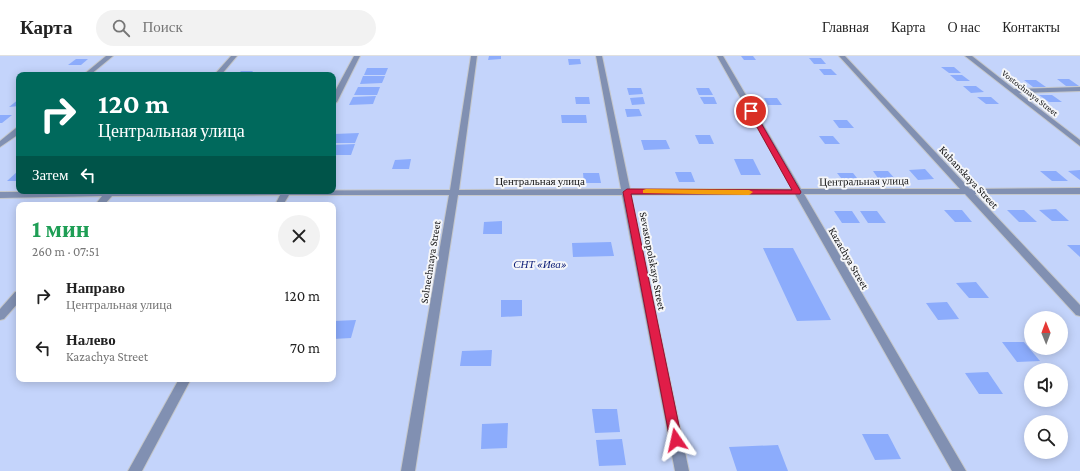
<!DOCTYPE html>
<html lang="ru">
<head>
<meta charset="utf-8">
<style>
  body { margin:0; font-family:"Crimson Pro",serif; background:#f2f2f2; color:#222; height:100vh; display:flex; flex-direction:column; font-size:15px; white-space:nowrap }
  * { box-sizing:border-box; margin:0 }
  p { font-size:13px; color:#767676 }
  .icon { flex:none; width:22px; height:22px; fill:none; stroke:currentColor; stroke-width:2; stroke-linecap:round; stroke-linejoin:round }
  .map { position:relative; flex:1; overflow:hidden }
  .panel { position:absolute; left:16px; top:146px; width:320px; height:180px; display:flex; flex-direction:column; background:#fff; border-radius:8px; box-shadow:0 2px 10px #0003 }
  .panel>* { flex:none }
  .guide { position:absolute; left:16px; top:16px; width:320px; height:122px; border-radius:8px; box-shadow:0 2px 10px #0003; background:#00695c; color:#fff; overflow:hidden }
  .needle { width:26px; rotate:359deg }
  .fabs { position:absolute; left:1024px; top:255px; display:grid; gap:8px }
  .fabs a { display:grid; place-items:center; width:44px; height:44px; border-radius:50%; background:#fff; box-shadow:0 2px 10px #0003; font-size:20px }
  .pin { position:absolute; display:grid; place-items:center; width:34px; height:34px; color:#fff; margin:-17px; border:2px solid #fff; border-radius:50%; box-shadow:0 1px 4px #0007 }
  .me { position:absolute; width:44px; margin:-22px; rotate:349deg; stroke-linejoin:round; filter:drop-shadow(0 0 3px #0008) }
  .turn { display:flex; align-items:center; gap:14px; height:84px; padding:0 16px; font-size:18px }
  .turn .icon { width:52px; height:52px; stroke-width:2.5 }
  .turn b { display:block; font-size:28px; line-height:34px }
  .then { display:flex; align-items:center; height:38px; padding:0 16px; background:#0003; gap:8px; font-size:15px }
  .round { display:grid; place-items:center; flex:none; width:42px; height:42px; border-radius:21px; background:#f2f2f2 }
  .headline { display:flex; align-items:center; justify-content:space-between; height:68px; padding:0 16px }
  h1 { font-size:24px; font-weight:700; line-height:30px; color:#1e9e55 }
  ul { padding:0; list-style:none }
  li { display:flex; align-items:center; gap:12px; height:52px; padding:0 16px }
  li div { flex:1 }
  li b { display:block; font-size:15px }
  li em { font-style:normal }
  header { display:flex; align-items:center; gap:24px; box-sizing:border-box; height:56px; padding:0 20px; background:#fff; border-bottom:1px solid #e0e0e0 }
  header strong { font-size:19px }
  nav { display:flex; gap:22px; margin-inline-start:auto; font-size:14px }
  .search { width:280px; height:36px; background:#f2f2f2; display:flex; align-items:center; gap:10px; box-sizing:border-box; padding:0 14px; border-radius:22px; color:#767676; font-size:15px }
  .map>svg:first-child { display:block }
</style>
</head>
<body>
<header>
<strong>Карта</strong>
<div class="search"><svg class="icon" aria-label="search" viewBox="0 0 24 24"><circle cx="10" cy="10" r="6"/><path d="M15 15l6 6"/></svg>Поиск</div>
<nav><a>Главная</a><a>Карта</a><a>О нас</a><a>Контакты</a></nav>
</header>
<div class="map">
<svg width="1080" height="415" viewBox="0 0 1080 415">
  <rect width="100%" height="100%" fill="#e7e9ec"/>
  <path fill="#c4d4fb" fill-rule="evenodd" d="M0,0H1080V415H0ZM19,19H333V135H19ZM19,149H333V323H19ZM1031,262H1061V292H1031ZM1031,314H1061V344H1031ZM1031,366H1061V396H1031Z"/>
  <g fill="#8cacfc">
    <path d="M489,0H501V3L488,4Z"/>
    <path d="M741,0H753L756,4H744Z"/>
    <path d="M809,2H821L826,8H814Z"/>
    <path d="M76,3H88L81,9H68Z"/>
    <path d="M568,3H580L581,8L569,9Z"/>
    <path d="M941,11H954L961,17H949Z"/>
    <path d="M367,12H388L385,19H364Z"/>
    <path d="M819,13H831L837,19H824Z"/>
    <path d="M241,15H253L250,19H237Z"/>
    <path d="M950,19H962L970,25H957Z"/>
    <path d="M363,20H385L382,27L360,28Z"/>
    <path d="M1057,23H1069L1079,30H1066Z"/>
    <path d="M1024,24H1036L1046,31H1033Z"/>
    <path d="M963,30H976L984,36L971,37Z"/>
    <path d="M358,31H380L377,39H354Z"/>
    <path d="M627,32H641L643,38L629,39Z"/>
    <path d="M696,32H709L713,39H699Z"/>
    <path d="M1039,39H1052L1062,46H1049Z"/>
    <path d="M376,40L373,48L349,49L353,41Z"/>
    <path d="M575,41H589L590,48H576Z"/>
    <path d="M643,41L645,48L632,49L630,42Z"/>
    <path d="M700,41H714L717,48H704Z"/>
    <path d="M977,41H991L999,48H986Z"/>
    <path d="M764,42H777L782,49H768Z"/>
    <path d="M19,43V50L9,51Z"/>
    <path d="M625,53H639L642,60L627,61Z"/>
    <path d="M0,59H12L2,67H0Z"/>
    <path d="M561,59H586L587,67H562Z"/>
    <path d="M833,64H847L854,72H839Z"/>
    <path d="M359,77L355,87H333L334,78Z"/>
    <path d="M695,79H710L714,88H699Z"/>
    <path d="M819,80H833L840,88H825Z"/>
    <path d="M641,84H666L670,93L644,94Z"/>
    <path d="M355,88L351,99H333V89Z"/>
    <path d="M411,103L409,113H392L395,104Z"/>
    <path d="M734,103H753L761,119H741Z"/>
    <path d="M925,113L934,123L918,124L909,114Z"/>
    <path d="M1080,114V124L1068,115Z"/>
    <path d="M18,115H19V125H7Z"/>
    <path d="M873,115H888L897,125H880Z"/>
    <path d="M1040,115H1056L1068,125H1052Z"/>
    <path d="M675,116H691L695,126H679Z"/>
    <path d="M583,117H599L601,127H584Z"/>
    <path d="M837,117H853L861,127H845Z"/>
    <path d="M1056,153L1069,165H1052L1039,154Z"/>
    <path d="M944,154H962L972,166H955Z"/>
    <path d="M1007,154H1024L1037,166H1019Z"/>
    <path d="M834,155H852L860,167H842Z"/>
    <path d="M860,155H877L886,167H868Z"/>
    <path d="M502,165V178H483L484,166Z"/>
    <path d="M611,186L614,200L573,201L572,187Z"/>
    <path d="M1067,189H1080V201Z"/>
    <path d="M763,192H793L831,264L797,265Z"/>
    <path d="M976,226L989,242H969L956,227Z"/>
    <path d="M501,244H522V260L501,261Z"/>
    <path d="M947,246L959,263L938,264L926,247Z"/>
    <path d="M356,264L351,282L333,283L334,265Z"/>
    <path d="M1002,286H1024L1040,305L1017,306Z"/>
    <path d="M492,294L491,310H460L462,295Z"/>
    <path d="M988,316L1003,338H979L965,317Z"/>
    <path d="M592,353H617L620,376L595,377Z"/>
    <path d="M508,367L507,392L481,393L482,368Z"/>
    <path d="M862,378H888L901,403L875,404Z"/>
    <path d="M622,383L626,409L599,410L596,384Z"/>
    <path d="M778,389L788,415H737L729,391Z"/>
  </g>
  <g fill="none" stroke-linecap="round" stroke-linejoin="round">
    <defs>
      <g id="minor">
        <path d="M106,0H113L90,19H83Z"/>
        <path d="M231,0H237L221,19H214Z"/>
        <path d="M354,0H360L337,46L333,48V39Z"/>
        <path d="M471,0H477L459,134L621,133L596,0H602L630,133H792L717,0H723L801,133H960L839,0H845L970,133L1080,132V138H975L1080,249V260L1076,259L965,138H804L966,415H952L795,138L631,139L689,415H675L622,139H458L415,415H401L449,139H289L283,149H275L280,139L112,140L104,149H95L102,140L0,142V136L450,134Z"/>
        <path d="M965,0H972L1014,33L1080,31V35L1019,37L1080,84V90Z"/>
        <path d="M16,72H19V78L0,91V85Z"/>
        <path d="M19,235V246L4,263L0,264V253L15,236Z"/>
        <path d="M179,323H191L142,415H128Z"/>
      </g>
    </defs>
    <use href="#minor" stroke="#c5c7ca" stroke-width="2"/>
    <use href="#minor" fill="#8190b2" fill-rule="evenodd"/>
  </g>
  <path fill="#e11d48" stroke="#92132f" d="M748,53L754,55L801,136L800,138H631L682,384L680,388L676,389L671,388L670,384L623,136L627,133L792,134L748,55Z"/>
  <path fill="#f59e0b" d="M646,133L749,134L753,136L749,139L643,137V134Z"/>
  <g text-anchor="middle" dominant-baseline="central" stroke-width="4" stroke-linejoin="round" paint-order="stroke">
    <g font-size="9" fill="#141415" stroke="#f5f6f9">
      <text transform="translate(1030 37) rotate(38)">Vostochnaya Street</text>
    </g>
    <g font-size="11" fill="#141415" stroke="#f5f6f9">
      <text transform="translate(969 121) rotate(47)">Kubanskaya Street</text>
      <text x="540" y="125">Центральная улица</text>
      <text transform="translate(864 125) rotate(-1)">Центральная улица</text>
      <text transform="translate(849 202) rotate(60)">Kazachya Street</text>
      <text transform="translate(653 205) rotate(79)">Sevastopolskaya Street</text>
      <text transform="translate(430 206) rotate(-81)">Solnechnaya Street</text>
    </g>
    <g font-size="11" font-style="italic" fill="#0d1e77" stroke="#f5f6f9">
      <text x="540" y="208">СНТ «Ива»</text>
    </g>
  </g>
</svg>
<div class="fabs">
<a><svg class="needle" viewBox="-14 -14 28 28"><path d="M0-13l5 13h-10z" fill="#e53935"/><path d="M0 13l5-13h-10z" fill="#767676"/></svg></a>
<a><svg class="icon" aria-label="sound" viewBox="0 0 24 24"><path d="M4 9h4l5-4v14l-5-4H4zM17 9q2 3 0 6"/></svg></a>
<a><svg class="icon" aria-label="search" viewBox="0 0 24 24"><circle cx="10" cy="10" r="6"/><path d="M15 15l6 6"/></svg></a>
</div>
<div class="pin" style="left:751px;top:55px;background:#d93025"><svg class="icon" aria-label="arrive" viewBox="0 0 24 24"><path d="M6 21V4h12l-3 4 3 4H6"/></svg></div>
<svg class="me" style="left:676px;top:384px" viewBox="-20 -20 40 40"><path d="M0-17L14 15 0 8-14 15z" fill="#e11d48" stroke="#fff" stroke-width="4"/></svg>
<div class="guide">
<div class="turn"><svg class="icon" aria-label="right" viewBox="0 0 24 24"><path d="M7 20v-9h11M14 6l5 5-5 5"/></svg><div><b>120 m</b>Центральная улица</div></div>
<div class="then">Затем<svg class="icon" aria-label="left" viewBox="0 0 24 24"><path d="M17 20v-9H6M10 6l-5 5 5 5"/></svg></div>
</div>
<section class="panel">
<div class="headline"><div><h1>1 мин</h1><p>260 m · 07:51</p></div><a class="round"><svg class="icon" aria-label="close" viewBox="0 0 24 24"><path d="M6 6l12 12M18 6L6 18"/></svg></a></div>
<ul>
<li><svg class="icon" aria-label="right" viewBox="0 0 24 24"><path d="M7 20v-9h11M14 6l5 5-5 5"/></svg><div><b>Направо</b><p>Центральная улица</p></div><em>120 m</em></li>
<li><svg class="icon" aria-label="left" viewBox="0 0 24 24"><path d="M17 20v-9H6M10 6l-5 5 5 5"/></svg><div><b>Налево</b><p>Kazachya Street</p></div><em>70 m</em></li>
</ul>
</section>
</div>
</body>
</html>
